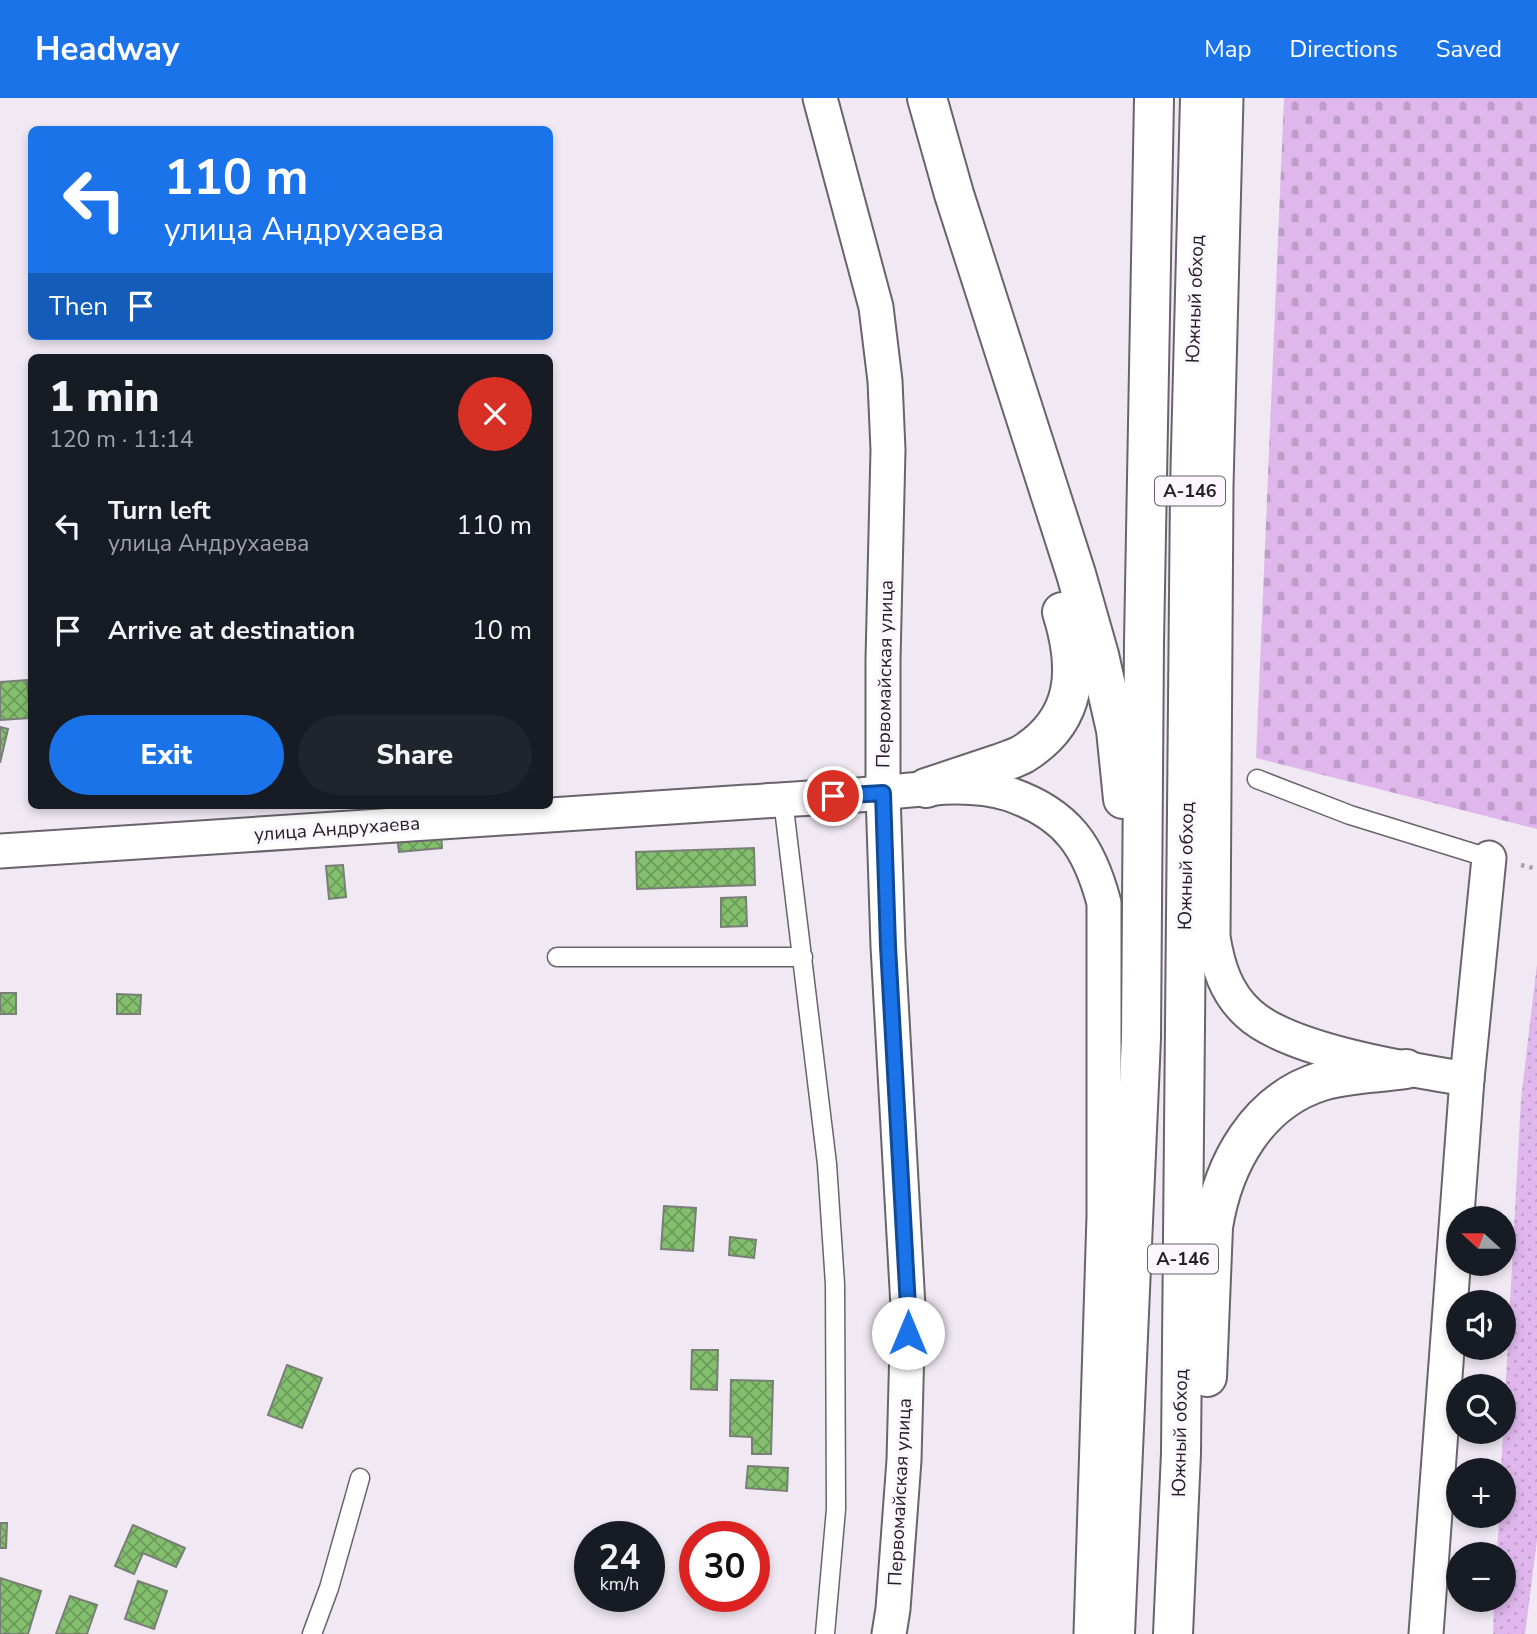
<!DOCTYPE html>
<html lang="en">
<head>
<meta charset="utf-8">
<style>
  body { margin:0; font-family:"Nunito Sans",sans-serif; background:#20242c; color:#f1f3f6; height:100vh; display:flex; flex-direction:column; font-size:26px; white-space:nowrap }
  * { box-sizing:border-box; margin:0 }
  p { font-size:23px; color:#9ea1a6 }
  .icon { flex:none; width:38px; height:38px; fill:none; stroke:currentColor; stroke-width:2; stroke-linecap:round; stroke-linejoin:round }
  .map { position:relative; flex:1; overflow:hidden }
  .side { position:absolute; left:28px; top:256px; width:525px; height:455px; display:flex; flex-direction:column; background:#171b24; border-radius:10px; box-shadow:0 4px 10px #0003 }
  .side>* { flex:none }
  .banner { position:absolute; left:28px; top:28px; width:525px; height:214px; border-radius:10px; box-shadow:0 4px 10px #0003; background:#1a73e8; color:#fff; overflow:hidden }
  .needle { width:46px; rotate:291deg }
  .tools { position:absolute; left:1446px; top:1108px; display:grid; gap:14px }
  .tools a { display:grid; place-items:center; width:70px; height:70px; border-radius:50%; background:#171b24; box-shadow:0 4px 10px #0003; font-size:35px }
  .speed { position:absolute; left:574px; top:1423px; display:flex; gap:14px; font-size:35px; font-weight:700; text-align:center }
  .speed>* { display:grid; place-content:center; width:91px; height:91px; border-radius:50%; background:#171b24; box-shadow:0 4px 10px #0003; line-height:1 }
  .speed small { font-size:18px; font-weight:400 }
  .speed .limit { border:10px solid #d22; background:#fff; color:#111 }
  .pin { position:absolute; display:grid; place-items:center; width:60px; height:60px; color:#fff; margin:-30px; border:4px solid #fff; border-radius:50%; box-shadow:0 2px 7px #0007 }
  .me { position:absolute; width:77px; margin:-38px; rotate:0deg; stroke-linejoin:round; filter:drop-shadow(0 0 5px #0008) }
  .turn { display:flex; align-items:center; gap:24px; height:147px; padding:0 21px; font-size:32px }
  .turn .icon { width:91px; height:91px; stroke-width:2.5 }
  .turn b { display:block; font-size:49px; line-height:60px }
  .then { display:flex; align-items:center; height:66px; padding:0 21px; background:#0003; gap:14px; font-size:26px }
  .round { display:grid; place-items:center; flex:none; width:74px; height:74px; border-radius:37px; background:#20242c }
  .headline { display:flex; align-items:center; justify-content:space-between; height:119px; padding:0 21px }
  h1 { font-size:42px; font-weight:800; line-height:52px }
  .cta { display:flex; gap:14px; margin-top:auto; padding:14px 21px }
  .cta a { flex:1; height:80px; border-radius:42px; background:#1a73e8; color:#fff; font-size:28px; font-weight:800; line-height:80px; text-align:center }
  .cta a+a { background:#20242c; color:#f1f3f6 }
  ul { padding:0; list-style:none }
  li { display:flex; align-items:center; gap:21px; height:105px; padding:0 21px }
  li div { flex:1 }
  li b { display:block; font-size:26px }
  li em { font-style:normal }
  header { display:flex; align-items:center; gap:42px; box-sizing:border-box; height:98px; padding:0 35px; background:#1a73e8; color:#fff }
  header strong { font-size:33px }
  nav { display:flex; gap:38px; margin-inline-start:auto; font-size:24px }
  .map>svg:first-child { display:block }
</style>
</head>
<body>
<header>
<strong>Headway</strong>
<nav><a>Map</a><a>Directions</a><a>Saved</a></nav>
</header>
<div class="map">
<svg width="1537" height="1536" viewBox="0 0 1537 1536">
  <defs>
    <pattern id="grass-dots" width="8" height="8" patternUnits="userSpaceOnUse" patternTransform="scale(1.75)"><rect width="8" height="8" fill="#dfb7ed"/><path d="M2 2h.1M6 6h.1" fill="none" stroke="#bf9dcb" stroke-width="1.8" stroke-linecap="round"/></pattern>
    <pattern id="cemetery-stones" width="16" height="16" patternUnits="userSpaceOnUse" patternTransform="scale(1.75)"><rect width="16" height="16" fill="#dfb7ed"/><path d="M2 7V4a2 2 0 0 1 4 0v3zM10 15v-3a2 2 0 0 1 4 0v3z" fill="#bf9dcb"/></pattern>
    <pattern id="building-cross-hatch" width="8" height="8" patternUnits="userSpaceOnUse" patternTransform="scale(1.75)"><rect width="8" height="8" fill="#83bf6d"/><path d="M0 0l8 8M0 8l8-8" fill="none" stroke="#6b9b59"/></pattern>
  </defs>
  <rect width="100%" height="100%" fill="#f0e9f3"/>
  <path fill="url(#grass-dots)" d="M1537,866V1442L1525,1536H1493L1494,1502H1503V1456H1497L1499,1418H1503V1372H1501L1521,1001Z"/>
  <path fill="url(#cemetery-stones)" d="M1284,0H1537V731L1256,660Z"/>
  <g fill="url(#building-cross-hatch)" stroke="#797f76" stroke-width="2">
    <path d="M27,582L30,620L0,622V584Z"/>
    <path d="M0,629L8,631L0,665Z"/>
    <path d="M441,734L442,750L399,754L397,738Z"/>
    <path d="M754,750L755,787L637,791L636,754Z"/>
    <path d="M343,767L346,799L329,801L326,768Z"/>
    <path d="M746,799L747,828L721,829V800Z"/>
    <rect x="0" y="895" width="16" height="21"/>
    <path d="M117,896L141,897L140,916H117Z"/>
    <path d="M664,1108L696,1110L693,1153L661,1151Z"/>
    <path d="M730,1139L756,1142L754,1160L729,1157Z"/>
    <path d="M692,1252H718L717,1292L691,1291Z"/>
    <path d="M287,1267L322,1280L302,1330L268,1317Z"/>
    <path d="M731,1282L773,1283L771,1356H752V1339L730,1338Z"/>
    <path d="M748,1368L788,1370L787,1393L746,1390Z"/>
    <path d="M0,1425H7L6,1450H0Z"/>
    <path d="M133,1427L185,1450L176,1469L143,1455L134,1476L115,1468Z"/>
    <path d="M0,1480L41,1493L28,1536H0Z"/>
    <path d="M138,1483L167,1493L154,1531L125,1521Z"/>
    <path d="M70,1498L97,1507L87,1536H56Z"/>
  </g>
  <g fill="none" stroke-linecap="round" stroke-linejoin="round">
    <defs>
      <g id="service">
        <path d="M1257,681L1350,717L1489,760"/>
        <path d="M783,702L827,1066L835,1186L836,1411L825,1536"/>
        <path d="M557,859H803"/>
        <path d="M312,1536L329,1490L360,1380"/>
      </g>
      <g id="minor">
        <path d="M820,0L876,209L885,283L888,352L883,562V695L888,848L908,1209L904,1362L893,1511L889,1536"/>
        <path d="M1226,0L1216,388L1213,839C1218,869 1226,895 1248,915C1288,953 1412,972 1467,981"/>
        <path d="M0,753C249,737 498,720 747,704C792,701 837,699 881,695C922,691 969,683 1009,696C1067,716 1089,748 1104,805V1118L1091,1536"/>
        <path d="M1426,1536L1467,981L1489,760"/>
      </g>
      <g id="trunk">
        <path d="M927,0L954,96L1076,476L1099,557L1116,632L1123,701"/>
        <path d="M926,690C950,682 974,674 998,666C1006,663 1016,660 1023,656C1078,622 1080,571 1062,514"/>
        <path d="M1207,1279L1213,1129C1223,1066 1257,1003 1322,983C1347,975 1380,975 1406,971"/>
        <path d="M1115,1536L1141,940L1144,544L1154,0"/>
        <path d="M1173,1536L1181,1355L1190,391L1200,0"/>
      </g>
    </defs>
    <use href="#service" stroke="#6a636c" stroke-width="21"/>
    <use href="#minor" stroke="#6a636c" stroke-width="37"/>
    <use href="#trunk" stroke="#6a636c" stroke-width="42"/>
    <path stroke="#a6a1a8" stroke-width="4.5" stroke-dasharray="3.5 5" stroke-linecap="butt" d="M1521,767L1537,771"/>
    <use href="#service" stroke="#fff" stroke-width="18"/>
    <use href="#minor" stroke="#fff" stroke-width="33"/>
    <use href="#trunk" stroke="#fff" stroke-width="38"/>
  </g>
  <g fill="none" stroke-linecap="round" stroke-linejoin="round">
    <defs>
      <path id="route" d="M833,698L883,695L888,848L908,1209V1235"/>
    </defs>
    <use href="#route" stroke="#114b97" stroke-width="18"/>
    <use href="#route" stroke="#1a73e8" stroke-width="12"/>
  </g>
  <g text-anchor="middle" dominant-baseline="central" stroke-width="6" stroke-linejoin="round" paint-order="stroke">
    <g fill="#fcf6ff" stroke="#656166" stroke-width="2">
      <rect x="1155" y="378.5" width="70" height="29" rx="5"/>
      <rect x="1148" y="1146.5" width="70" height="29" rx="5"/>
    </g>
    <g font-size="18" font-weight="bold" fill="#242125">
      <text x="1190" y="393">А-146</text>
      <text x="1183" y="1161">А-146</text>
    </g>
    <g font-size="19" fill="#242125" stroke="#fcf6ff">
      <text transform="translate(1195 201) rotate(-88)">Южный обход</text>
      <text transform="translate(885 576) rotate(-89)">Первомайская улица</text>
      <text transform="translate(337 731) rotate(-4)">улица Андрухаева</text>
      <text transform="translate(1186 768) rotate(-89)">Южный обход</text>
      <text transform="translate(1180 1335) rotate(-89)">Южный обход</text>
      <text transform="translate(900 1394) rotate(-87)">Первомайская улица</text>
    </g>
  </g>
</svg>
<div class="tools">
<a><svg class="needle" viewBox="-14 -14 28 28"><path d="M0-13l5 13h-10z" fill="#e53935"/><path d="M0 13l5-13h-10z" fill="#9ea1a6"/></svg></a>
<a><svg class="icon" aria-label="sound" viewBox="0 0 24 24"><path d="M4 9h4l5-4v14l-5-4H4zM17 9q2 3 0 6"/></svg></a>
<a><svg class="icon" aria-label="search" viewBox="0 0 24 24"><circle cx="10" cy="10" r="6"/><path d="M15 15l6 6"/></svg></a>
<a>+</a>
<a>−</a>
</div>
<div class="speed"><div>24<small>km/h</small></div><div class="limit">30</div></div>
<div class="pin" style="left:833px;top:698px;background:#d93025"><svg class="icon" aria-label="arrive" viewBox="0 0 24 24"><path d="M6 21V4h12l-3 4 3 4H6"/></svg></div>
<svg class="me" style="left:908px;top:1235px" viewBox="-20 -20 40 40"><circle r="19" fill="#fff"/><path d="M0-13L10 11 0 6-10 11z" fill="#1a73e8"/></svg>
<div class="banner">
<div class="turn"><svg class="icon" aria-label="left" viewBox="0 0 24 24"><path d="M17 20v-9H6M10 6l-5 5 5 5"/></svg><div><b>110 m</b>улица Андрухаева</div></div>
<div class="then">Then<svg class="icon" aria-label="arrive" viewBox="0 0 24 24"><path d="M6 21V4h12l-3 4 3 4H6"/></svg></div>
</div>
<section class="side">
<div class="headline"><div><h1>1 min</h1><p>120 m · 11:14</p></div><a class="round" style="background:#d93025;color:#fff"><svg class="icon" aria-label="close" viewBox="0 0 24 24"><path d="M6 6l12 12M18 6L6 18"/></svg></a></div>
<ul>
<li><svg class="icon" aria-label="left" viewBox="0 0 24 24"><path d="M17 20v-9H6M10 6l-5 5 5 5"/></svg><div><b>Turn left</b><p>улица Андрухаева</p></div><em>110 m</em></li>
<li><svg class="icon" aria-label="arrive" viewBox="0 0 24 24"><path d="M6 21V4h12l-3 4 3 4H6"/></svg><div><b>Arrive at destination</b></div><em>10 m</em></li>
</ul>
<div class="cta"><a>Exit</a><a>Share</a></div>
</section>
</div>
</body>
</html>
